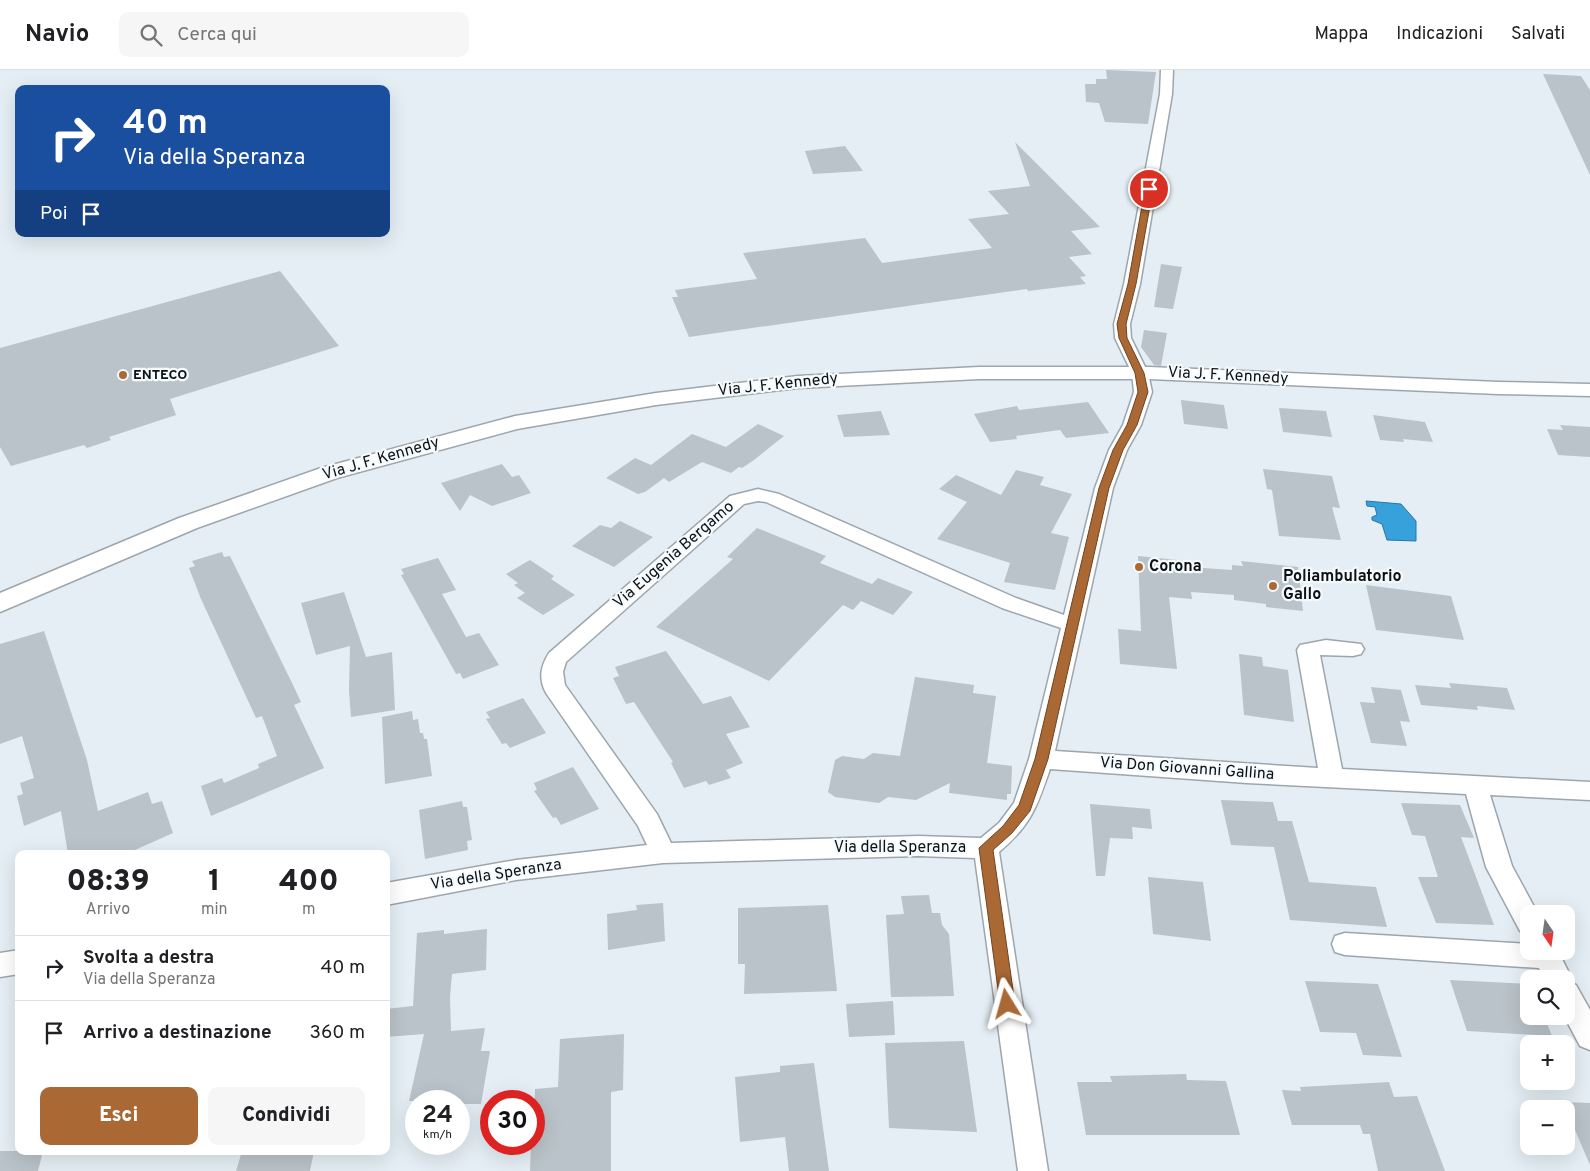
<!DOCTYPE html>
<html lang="it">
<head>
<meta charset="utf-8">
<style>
  body { margin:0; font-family:Overpass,sans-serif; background:#f6f6f6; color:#202124; height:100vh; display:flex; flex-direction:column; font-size:19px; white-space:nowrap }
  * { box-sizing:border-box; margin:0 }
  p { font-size:16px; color:#757577 }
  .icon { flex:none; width:28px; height:28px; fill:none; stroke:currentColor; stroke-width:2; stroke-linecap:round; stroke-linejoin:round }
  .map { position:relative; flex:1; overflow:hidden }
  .panel { position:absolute; left:15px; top:780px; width:375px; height:305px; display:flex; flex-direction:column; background:#fff; border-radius:10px; box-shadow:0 5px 20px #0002 }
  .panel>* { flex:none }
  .banner { position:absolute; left:15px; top:15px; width:375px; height:152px; border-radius:10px; box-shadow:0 5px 20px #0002; background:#1a4fa0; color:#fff; overflow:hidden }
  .needle { width:32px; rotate:167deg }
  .controls { position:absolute; left:1520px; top:835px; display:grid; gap:10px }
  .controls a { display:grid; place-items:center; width:55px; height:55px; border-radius:10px; background:#fff; box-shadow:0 5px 20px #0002; font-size:25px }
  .speed { position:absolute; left:405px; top:1020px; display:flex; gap:10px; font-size:25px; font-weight:700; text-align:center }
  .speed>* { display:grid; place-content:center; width:65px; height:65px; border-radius:50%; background:#fff; box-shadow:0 5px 20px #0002; line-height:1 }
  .speed small { font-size:12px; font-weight:400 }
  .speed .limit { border:8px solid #d22; background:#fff; color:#111 }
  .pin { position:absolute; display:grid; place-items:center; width:42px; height:42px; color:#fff; margin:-21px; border:2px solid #fff; border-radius:50%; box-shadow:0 1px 5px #0007 }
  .me { position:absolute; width:55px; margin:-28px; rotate:352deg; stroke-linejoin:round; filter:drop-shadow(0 0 4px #0008) }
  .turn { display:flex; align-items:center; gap:18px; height:105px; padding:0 25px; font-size:22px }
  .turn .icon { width:65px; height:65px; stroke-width:2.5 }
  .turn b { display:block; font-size:35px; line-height:42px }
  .then { display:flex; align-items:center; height:48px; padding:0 25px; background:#0003; gap:10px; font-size:19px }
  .eta { display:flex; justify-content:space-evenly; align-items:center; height:85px; text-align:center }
  .eta b { font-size:30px; font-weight:800; line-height:35px }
  .action { display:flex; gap:10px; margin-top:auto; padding:10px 25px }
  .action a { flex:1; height:58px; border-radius:10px; background:#aa6934; color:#fff; font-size:20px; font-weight:800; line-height:58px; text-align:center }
  .action a+a { background:#f6f6f6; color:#202124 }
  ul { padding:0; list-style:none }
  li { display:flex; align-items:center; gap:15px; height:65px; padding:0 25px; border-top:1px solid #e0e0e0 }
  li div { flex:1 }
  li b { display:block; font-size:19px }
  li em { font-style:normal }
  header { display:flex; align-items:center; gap:30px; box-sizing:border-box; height:70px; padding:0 25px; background:#fff; border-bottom:1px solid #e0e0e0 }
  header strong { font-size:24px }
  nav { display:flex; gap:28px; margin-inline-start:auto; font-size:18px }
  .search { width:350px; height:45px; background:#f6f6f6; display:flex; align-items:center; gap:12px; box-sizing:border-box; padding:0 18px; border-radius:10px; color:#757577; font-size:19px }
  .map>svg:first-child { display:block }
</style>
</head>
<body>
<header>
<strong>Navio</strong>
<div class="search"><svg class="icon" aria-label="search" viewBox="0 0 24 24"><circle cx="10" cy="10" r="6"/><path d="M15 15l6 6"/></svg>Cerca qui</div>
<nav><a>Mappa</a><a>Indicazioni</a><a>Salvati</a></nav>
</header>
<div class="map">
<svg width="1590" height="1101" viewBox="0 0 1590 1101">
  <rect width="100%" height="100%" fill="#e4eef4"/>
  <path fill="#37a1db" stroke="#2b769f" d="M1366,431L1401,434L1416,451V471L1387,470L1382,454L1372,450V447L1377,445L1375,437L1367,436Z"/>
  <g fill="#bac3c9">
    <path d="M1106,0L1156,2L1148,54L1105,52L1099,33L1086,32L1085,14H1096V9H1107Z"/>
    <path d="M1543,4L1581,6L1590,20V105Z"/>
    <path d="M1015,72L1100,157L1071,161L1092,184L1069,187L1086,206L1080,207L1086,214L1028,221L1027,219L689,267L672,227H678L675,220L757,209L743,183L865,168L882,193L992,178L968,149L1009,144L988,121L1030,116Z"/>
    <path d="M845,76L863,101L813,104L805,81Z"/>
    <path d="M1161,194L1182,197L1173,239L1154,237Z"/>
    <path d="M280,201L339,276L170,329L176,345L109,367L111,370L87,378L84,375L11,396L0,377V278Z"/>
    <path d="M1144,260L1167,263L1161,296L1154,295L1141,277Z"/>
    <path d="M1181,330L1224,335L1228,359L1184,354Z"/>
    <path d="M1088,332L1109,363L1066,368L1060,360L1016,366L1017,369L990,372L974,344L1017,336L1019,340Z"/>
    <path d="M1279,338L1326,341L1332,367L1283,362Z"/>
    <path d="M881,341L890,365L844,367L837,345Z"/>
    <path d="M1373,345L1425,352L1433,372L1403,369L1404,372L1380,370Z"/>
    <path d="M758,354L784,366L754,390L742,398L739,397L731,403L702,392L669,412L664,408L645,422L638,424L606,408L635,388L651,395L692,364L726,377Z"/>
    <path d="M1560,355L1590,357V387L1558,385L1547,359L1563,360Z"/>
    <path d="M502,394L512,407L519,405L531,423L492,436L470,425L460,441L441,413Z"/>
    <path d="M1263,399L1332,406L1340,438L1332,437L1341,470L1279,466L1272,420L1267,419Z"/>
    <path d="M1016,400L1044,407L1040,415L1072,424L1051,463L1069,467L1055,520L1004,512L1010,493L937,469L967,432L939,419L956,405L1001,425Z"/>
    <path d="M620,451L653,467L614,497L572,476L600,455L611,458Z"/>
    <path d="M757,458L826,486L820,493L872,514L878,508L913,522L893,545L861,531L853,540L843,535L769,611L656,557L733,489L727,487Z"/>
    <path d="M222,482L224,487L230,486L293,615L301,632L294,635L324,698L211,746L201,716L222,708L224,713L259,698L258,694L277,686L262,646L256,648L201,529L189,498L195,496L192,491Z"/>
    <path d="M1138,486L1188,491L1189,497L1232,500V495L1243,496L1241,491L1298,497L1303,541L1266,537V534L1234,530V525L1191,522L1192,529L1169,527L1177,599L1120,594L1118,559L1141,561Z"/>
    <path d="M438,488L456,520L442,524L466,567L479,563L499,595L463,609L460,603L456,604L401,505L404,504L401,499Z"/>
    <path d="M530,490L554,506L551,509L575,525L543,545L517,528L525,523L514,515L518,513L506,504Z"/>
    <path d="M1366,515L1451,526L1464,570L1376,560Z"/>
    <path d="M344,522L366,587L392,582L395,640L351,647L349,621L350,576L316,585L301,533Z"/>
    <path d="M44,561L87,690L98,741L148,722L152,734L162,731L173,763L126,784H68L61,741L24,756L17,726L23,724L20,713L34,708L22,666L0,674V574Z"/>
    <path d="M666,581L703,634L731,626L750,657L726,664L743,693L726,700L731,708L709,715L706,711L684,718L671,693L673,692L634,632L626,634L613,608L619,606L615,597Z"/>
    <path d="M1239,584L1262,587L1263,596L1288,600L1294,652L1244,645Z"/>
    <path d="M915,607L974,615L973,623L996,626L987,693L1012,696L1011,724H1007V730L949,723L950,713L916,730L888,727L879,733L835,727L828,722L835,690L842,686L864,689L873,683L900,686Z"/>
    <path d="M1449,613L1507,618L1515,640L1477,636L1478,640L1421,635L1415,615L1451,618Z"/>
    <path d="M1371,617L1401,620L1410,652L1400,651L1407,676L1371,673L1360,632L1375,633Z"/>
    <path d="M523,628L546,663L510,678L506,673L502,674L486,649L490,648L486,642Z"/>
    <path d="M412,641L413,650L418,649L420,663H423L424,669H427L432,706L385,714L382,647Z"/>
    <path d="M573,697L599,739L561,755L556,747L553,748L534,721L537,720L534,713Z"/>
    <path d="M1221,730L1273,732L1278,751H1292L1309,812L1376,817L1387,857L1290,850L1274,777L1231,775Z"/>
    <path d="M462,731L463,737H467L472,770L467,771L468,780L425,789L419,740Z"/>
    <path d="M1401,733L1460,735L1474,768L1461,767L1494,855L1436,853L1418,807H1438L1425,766L1412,765Z"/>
    <path d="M1090,734L1150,739L1152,759L1132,757L1133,769L1110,768L1105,806H1096Z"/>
    <path d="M1148,807L1203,812L1211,871L1153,864Z"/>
    <path d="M929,825L932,843H940L942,855L949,864L954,926L891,927L886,845L904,844L901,826Z"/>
    <path d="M663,833L665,871L608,880L607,844L637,840L636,835Z"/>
    <path d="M828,835L837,921L744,924L745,894H738V838Z"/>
    <path d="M487,859L486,900L452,904L450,927L451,961L485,958L481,981H490L481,1034H459V1031H409L424,964L386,967V939L413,936L417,863L444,860V864Z"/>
    <path d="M1450,910L1529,914V946H1544L1552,966L1467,961Z"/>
    <path d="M1305,911L1378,914L1402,987L1363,985L1356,963L1320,962Z"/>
    <path d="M893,931L895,965L849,967L846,934Z"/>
    <path d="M624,964L623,1020L611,1022V1101H530L531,1074H534L535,1019L558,1017L560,969Z"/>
    <path d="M964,971L977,1062L889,1058L885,973Z"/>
    <path d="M814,993L829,1101H789L785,1067L740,1072L735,1007L780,1002V996Z"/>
    <path d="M1186,1004L1187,1010L1226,1011L1240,1065H1086L1077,1012H1112L1110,1006Z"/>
    <path d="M1389,1012L1394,1027L1417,1026L1445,1101H1378L1370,1064H1363L1360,1055H1292L1282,1020L1301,1021L1300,1017Z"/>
    <path d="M1563,1032L1590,1033V1095Z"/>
    <path d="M0,1081H43L38,1101H0Z"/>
    <path d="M242,1081H314L310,1101H236Z"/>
  </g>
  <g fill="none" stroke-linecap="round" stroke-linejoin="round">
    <defs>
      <g id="minor">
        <path d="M1161,0H1173L1172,24L1140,214L1130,254L1131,268L1148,303L1152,322L1141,355L1127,380L1113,418L1055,681L1318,698L1297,580L1300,575L1326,570L1361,574L1364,579L1361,584L1353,586L1320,585L1342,699L1590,712V730L1490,725L1512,796L1538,844H1529V864L1520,861L1486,797L1466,724L1247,713L1050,699C1037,737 1031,755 999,782L1048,1101H1018L975,788L918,786L663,793L516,810L386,835V813L516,790L647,775L638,756L546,623C538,608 541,596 549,583L730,426L758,419L779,424L1016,528L1064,545L1095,418L1109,380L1123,355L1134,322L1132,303L1115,268L1114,254L1124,214L1160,24ZM758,431L766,432L1002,538L1061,558L1029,689L1014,733L999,753L981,768L918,766L671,773L657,744L565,615L563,602L566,592L744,434Z"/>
        <path d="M1345,863L1529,874V881H1558L1572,909L1570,913L1576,915L1590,940V980L1580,976L1564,946H1566V909H1544L1539,898L1345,885L1335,882L1332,874L1335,866Z"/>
        <path d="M19,880V904L0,907V883Z"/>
      </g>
      <path id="tertiary" d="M979,297H1149L1498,312L1590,314V326L1498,324L1149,309H979L798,318L656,335L517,359L337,408L197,458L0,542V523L179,448L321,398L515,346L656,323L798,306Z"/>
    </defs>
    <use href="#minor" stroke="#9da6ac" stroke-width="3"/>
    <use href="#tertiary" stroke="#9da6ac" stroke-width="3"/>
    <use href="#minor" fill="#fff" fill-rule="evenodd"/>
    <use href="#tertiary" fill="#fff" fill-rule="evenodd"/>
  </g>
  <path fill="#aa6934" stroke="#6e4422" d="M1149,117L1153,119L1136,214L1126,254L1127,268L1144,303L1148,322L1137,355L1123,380L1109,418L1048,689L1030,741L1012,763L993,780L1015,934L1013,939L1007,941L1002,939L1000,934L979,778L1003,756L1019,735L1035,689L1099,418L1113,380L1127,355L1138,322L1135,303L1119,268L1117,254L1128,214L1145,119Z"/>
  <g fill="#aa6934" stroke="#f5fafe" stroke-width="2">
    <circle cx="123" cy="305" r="5"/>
    <circle cx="1139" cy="497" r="5"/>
    <circle cx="1273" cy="516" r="5"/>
  </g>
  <g text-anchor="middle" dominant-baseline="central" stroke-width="4.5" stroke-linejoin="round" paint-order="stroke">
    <g font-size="14" font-weight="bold" fill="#0e1113" stroke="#f5fafe" text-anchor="start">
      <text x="133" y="305">ENTECO</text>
    </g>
    <g font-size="16" fill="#0e1113" stroke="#f5fafe">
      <text transform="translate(1228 306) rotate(3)">Via J. F. Kennedy</text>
      <text transform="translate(778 315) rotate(-6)">Via J. F. Kennedy</text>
      <text transform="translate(381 389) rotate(-16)">Via J. F. Kennedy</text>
      <text transform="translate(674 485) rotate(-41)">Via Eugenia Bergamo</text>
      <text transform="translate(1187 699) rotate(4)">Via Don Giovanni Gallina</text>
      <text x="900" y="778">Via della Speranza</text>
      <text transform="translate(496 805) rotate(-9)">Via della Speranza</text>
    </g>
    <g font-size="16" font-weight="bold" fill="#0e1113" stroke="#f5fafe" text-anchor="start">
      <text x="1149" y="497">Corona</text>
      <text x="1283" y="507">Poliambulatorio<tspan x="1283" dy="18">Gallo</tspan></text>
    </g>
  </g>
</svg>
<div class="controls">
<a><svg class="needle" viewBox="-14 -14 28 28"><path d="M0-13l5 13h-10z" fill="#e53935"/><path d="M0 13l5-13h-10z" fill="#757577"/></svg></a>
<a><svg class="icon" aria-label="search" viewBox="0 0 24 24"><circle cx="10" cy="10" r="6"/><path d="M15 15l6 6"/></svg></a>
<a>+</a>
<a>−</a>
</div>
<div class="speed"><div>24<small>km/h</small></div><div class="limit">30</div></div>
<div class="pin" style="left:1149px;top:119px;background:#d93025"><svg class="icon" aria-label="arrive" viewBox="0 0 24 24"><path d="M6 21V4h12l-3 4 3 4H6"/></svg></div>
<svg class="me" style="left:1007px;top:934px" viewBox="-20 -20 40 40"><path d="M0-17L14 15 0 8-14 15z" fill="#aa6934" stroke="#fff" stroke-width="4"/></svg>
<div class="banner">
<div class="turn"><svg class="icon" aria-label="right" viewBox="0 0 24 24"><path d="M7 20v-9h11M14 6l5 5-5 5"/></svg><div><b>40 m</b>Via della Speranza</div></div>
<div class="then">Poi<svg class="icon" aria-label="arrive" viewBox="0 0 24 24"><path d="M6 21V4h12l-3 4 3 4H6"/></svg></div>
</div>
<section class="panel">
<div class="eta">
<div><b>08:39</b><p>Arrivo</p></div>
<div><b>1</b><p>min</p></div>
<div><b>400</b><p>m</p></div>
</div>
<ul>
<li><svg class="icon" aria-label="right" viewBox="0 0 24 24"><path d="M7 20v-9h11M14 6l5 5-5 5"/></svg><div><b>Svolta a destra</b><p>Via della Speranza</p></div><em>40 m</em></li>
<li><svg class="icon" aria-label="arrive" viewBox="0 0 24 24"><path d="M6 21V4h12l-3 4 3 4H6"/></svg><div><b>Arrivo a destinazione</b></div><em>360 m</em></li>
</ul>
<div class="action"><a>Esci</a><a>Condividi</a></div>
</section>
</div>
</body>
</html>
